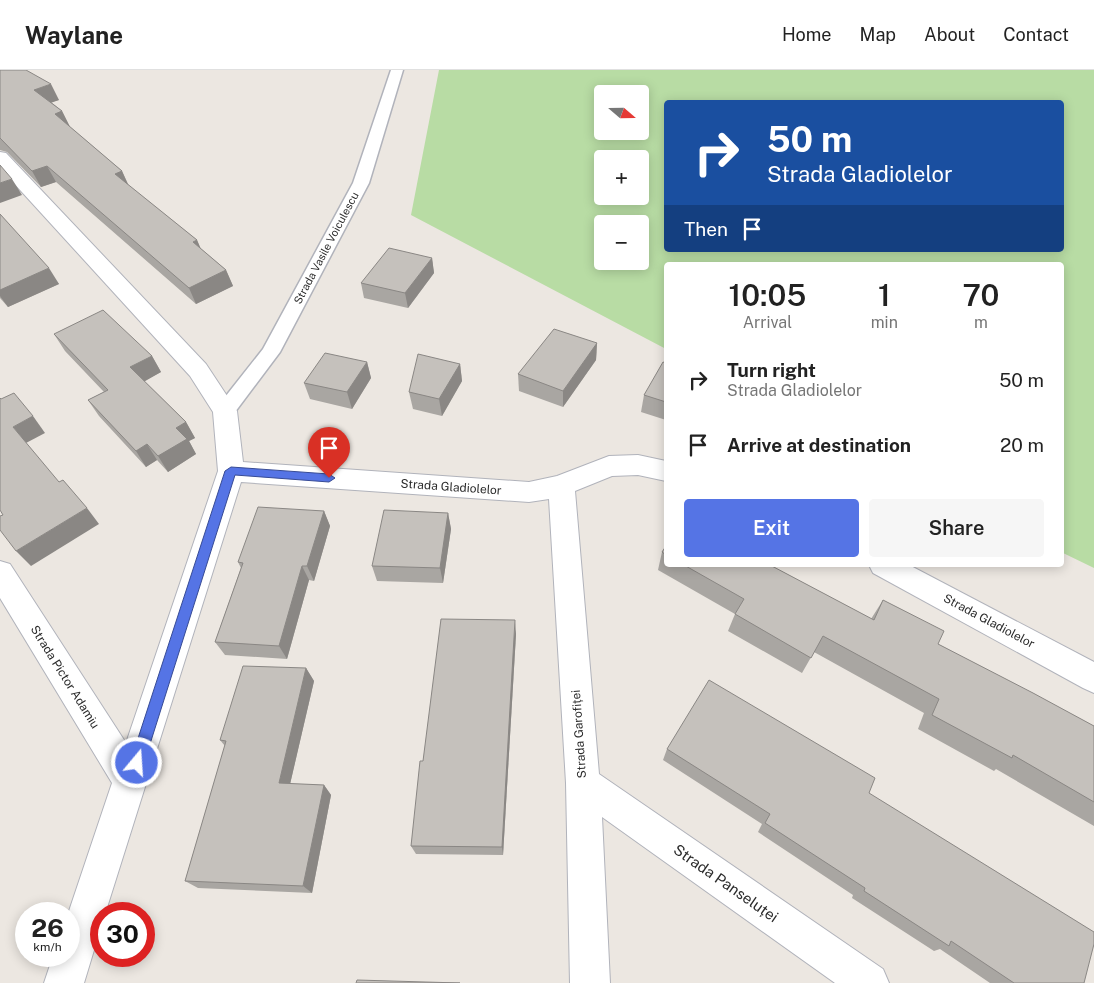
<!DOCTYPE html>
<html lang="en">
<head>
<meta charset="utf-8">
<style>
  body { margin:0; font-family:"Public Sans",sans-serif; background:#f6f6f6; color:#222; height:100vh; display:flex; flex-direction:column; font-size:19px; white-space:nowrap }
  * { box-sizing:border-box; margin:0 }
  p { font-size:16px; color:#767676 }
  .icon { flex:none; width:28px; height:28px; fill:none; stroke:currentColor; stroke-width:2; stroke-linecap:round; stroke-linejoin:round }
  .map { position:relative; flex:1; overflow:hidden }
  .panel { position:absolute; left:664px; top:192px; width:400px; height:305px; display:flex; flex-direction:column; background:#fff; border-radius:5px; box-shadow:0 2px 12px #0003 }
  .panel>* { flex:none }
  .top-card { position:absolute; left:664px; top:30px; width:400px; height:152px; border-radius:5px; box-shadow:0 2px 12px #0003; background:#1a4fa0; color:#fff; overflow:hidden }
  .needle { width:32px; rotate:110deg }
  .fabs { position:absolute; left:594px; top:15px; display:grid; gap:10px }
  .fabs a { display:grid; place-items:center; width:55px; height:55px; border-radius:5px; background:#fff; box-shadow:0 2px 12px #0003; font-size:25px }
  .speed { position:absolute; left:15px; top:832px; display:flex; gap:10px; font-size:25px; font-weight:700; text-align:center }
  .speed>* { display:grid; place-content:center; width:65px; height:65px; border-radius:50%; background:#fff; box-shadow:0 2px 12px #0003; line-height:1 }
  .speed small { font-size:12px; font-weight:400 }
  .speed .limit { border:8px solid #d22; background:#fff; color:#111 }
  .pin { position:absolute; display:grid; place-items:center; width:42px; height:42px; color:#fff; margin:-51px -21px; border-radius:50% 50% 50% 0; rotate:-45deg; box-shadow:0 0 5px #0007 }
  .pin .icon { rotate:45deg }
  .me { position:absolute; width:55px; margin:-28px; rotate:18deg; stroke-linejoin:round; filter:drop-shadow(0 0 4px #0008) }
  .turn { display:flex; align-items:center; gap:18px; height:105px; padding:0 20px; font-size:22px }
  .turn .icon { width:65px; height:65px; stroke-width:2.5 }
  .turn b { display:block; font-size:35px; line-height:42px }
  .then { display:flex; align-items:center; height:48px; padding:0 20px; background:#0003; gap:10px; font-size:19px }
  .eta { display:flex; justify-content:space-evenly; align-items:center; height:85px; text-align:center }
  .eta b { font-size:30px; font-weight:600; line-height:35px }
  .primary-button { display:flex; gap:10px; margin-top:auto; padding:10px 20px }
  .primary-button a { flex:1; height:58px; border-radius:5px; background:#5574e5; color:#fff; font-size:20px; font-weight:600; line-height:58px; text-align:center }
  .primary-button a+a { background:#f6f6f6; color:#222 }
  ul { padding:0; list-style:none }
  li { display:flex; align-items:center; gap:15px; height:65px; padding:0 20px }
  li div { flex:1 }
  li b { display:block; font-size:19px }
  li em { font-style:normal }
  header { display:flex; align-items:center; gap:30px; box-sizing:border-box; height:70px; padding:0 25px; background:#fff; border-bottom:1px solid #e0e0e0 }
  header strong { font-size:24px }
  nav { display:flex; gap:28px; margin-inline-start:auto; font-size:18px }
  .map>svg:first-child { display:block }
</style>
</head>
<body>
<header>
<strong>Waylane</strong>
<nav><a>Home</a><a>Map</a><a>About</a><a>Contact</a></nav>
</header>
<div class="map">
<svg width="1094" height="913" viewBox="0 0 1094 913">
  <rect width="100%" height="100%" fill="#ece7e1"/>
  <path fill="#b8dca4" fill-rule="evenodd" d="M439,0H1094V498L1061,482V195H666V279L411,145ZM602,24H640V61H602ZM666,32H1061V180H666ZM602,89H640V126H602ZM602,154H640V191H602Z"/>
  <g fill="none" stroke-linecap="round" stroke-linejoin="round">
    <defs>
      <path id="service" d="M391,0H403L369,113L280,282L232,346L225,348L218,346L215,341L218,336L263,279L353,113Z"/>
      <g id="minor">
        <path d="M0,82L6,83L206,294L237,341L243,392L529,412L557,406L609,386L638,385L666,391V411L638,405L612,406L575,421L599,704L883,899L889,913H835L602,747L610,913H570L566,713L549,429L529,432L241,412L105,844H101V857L84,913H44L53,886H69L68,844L112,713L0,528V491L10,494L126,673L218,401L213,342L190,306L0,98Z"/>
        <path d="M869,495H909L1094,592V623L1083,618L873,503Z"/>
      </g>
    </defs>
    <use href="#service" stroke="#b1b3bb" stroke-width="3"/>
    <use href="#minor" stroke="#b1b3bb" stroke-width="2"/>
    <use href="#service" fill="#fff" fill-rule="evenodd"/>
    <use href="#minor" fill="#fff" fill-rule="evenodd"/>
  </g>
  <g fill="#a9a6a2">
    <path d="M0,0L59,30L51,32L62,41L70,57L122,101L129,116L197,170L200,178L226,200L233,216L196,234L56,112L41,117L7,82L0,80Z"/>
    <path d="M0,144L59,214L8,237L0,228Z"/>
    <path d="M432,188L434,203L408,238L364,228L361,213Z"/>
    <path d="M54,264L152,286L161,302L144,311L186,352L195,368L189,371L196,384L168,402L157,390L146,397L99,346L88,330L104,322L65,281Z"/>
    <path d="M597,273L596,290L563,337L519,321L518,304Z"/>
    <path d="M367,292L371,308L352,339L310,329L304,313Z"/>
    <path d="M666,293V350L641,342L644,325Z"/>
    <path d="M460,294L462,311L442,346L413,339L409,322Z"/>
    <path d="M324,441L330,456L314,511L309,510L287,589L225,585L215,572L241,498L238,492Z"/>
    <path d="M448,443L451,459L443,513L377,511L372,496Z"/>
    <path d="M666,476V495H770L871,549L883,530L938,574L1094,656V756L996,699L994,701L918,659L924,643L814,582L802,603L728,561L735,544L658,500L662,482Z"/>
    <path d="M516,564L503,785L416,784L411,776L423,691Z"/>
    <path d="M306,598L314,611L290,714L324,715L331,725L312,823L198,818L185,811L225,676L220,670Z"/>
    <path d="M667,679L869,723L1084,913H990L940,879L934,881L852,828L853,825L758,762L762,754L663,690Z"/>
  </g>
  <g fill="#8a8784">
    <path d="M51,14L59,30L42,36L34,20Z"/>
    <path d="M62,41L70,57L62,60L55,44Z"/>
    <path d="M47,96L56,112L41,117L32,101Z"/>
    <path d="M122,101L129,117L115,104Z"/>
    <path d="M12,109L22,125L0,133V113Z"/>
    <path d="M197,170L204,186L193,172Z"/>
    <path d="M432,188L434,203L408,238L405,223Z"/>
    <path d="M49,198L59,214L8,237L0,226V220Z"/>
    <path d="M226,200L233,216L196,234L189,218Z"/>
    <path d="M597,273L596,290L563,337V321Z"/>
    <path d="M152,286L161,302L140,314L130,297Z"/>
    <path d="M367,292L371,308L352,339L347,322Z"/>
    <path d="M460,294L462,311L442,346L439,329Z"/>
    <path d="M33,346L45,363L26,373L13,357Z"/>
    <path d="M186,352L195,368L189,371L196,384L168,402L158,386L176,358Z"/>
    <path d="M147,374L157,390L146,397L136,381Z"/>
    <path d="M87,438L99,454L31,496L16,481Z"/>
    <path d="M324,441L330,456L314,511L307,496Z"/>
    <path d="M448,443L451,459L443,513L440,498Z"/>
    <path d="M302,496L309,510L287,589L279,576Z"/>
    <path d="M515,550L516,564L503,785L502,777Z"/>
    <path d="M306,598L314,611L288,723L279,713Z"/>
    <path d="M324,715L331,725L312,823L303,816Z"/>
  </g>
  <g fill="#c5c1bc" stroke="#8a8784">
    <path d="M0,0H26L51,14L34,20L62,41L55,44L122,101L115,104L197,170L193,172L226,200L189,218L47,96L32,101L0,68Z"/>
    <path d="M0,95L12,109L0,113Z"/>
    <path d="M0,144L49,198L0,220Z"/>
    <path d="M389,178L432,188L405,223L361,213Z"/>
    <path d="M103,240L152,286L130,297L186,352L176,358L187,369L158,386L147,374L136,381L88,330L108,320L54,264Z"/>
    <path d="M554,259L597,273L563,321L518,304Z"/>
    <path d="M325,283L367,292L347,322L304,313Z"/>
    <path d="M418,284L460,294L439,329L409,322Z"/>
    <path d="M663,292L666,293V332L644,325Z"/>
    <path d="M14,323L33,346L13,357L59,412L63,410L87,438L16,481L0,460V446L3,445L0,440V328L1,329Z"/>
    <path d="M258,437L324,441L307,496H302L279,576L215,572L243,493L238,492Z"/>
    <path d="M384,440L448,443L440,498L372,496Z"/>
    <path d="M666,476V485L662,482Z"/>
    <path d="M684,495H770L874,550L883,530L944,561L938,574L1033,623L1094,656V732L1013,685L1012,688L932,645L939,629L823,566L811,588L735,544L744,529Z"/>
    <path d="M441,549L515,550L502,777L411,776L420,691H423Z"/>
    <path d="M243,596L306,598L279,713L324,715L303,816L185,811L226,671L220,670Z"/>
    <path d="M709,610L875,708L869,723L1094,862V874L1084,913H1014L951,871L949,876L864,821L865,818L765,753L770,744L667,679Z"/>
    <path d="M357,910L460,913H356Z"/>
  </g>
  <path fill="#5574e5" stroke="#374b95" d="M231,397L329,404L335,408L329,412L235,405L144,693L142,698L137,700L132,698L130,693L225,401Z"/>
  <g text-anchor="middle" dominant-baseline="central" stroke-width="4" stroke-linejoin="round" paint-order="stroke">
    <g font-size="11" fill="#2c2c2c" stroke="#fff">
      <text transform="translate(326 178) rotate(-62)">Strada Vasile Voiculescu</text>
    </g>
    <g font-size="12" fill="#2c2c2c" stroke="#fff">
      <text transform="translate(451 417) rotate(4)">Strada Gladiolelor</text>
      <text transform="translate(989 551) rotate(28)">Strada Gladiolelor</text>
      <text transform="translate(65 607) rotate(58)">Strada Pictor Adamiu</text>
      <text transform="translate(579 664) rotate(-94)">Strada Garofiței</text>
    </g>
    <g font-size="15" fill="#2c2c2c" stroke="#fff">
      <text transform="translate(726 813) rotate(35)">Strada Panseluței</text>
    </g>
  </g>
</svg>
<div class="fabs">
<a><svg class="needle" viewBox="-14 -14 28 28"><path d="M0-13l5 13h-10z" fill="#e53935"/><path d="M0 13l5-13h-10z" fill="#767676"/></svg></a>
<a>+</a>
<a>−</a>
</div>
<div class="speed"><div>26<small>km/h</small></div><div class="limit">30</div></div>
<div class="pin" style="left:329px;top:408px;background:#d93025"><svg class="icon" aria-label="arrive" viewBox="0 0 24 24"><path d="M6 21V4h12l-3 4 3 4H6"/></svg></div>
<svg class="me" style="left:137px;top:693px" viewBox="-20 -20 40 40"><circle r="17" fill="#5574e5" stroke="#fff" stroke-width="3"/><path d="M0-11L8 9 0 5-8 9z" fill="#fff"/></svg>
<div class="top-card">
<div class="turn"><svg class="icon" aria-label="right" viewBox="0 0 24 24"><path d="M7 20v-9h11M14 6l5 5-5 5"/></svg><div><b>50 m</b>Strada Gladiolelor</div></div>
<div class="then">Then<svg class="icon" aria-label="arrive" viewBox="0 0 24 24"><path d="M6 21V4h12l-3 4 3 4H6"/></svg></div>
</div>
<section class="panel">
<div class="eta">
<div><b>10:05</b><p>Arrival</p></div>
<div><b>1</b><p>min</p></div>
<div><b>70</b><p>m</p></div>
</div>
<ul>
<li><svg class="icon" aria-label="right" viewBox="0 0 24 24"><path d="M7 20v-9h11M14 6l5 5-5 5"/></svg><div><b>Turn right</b><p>Strada Gladiolelor</p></div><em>50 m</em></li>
<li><svg class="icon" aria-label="arrive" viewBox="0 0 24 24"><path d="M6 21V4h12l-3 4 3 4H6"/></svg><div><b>Arrive at destination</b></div><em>20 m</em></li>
</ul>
<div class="primary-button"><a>Exit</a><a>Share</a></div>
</section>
</div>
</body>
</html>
